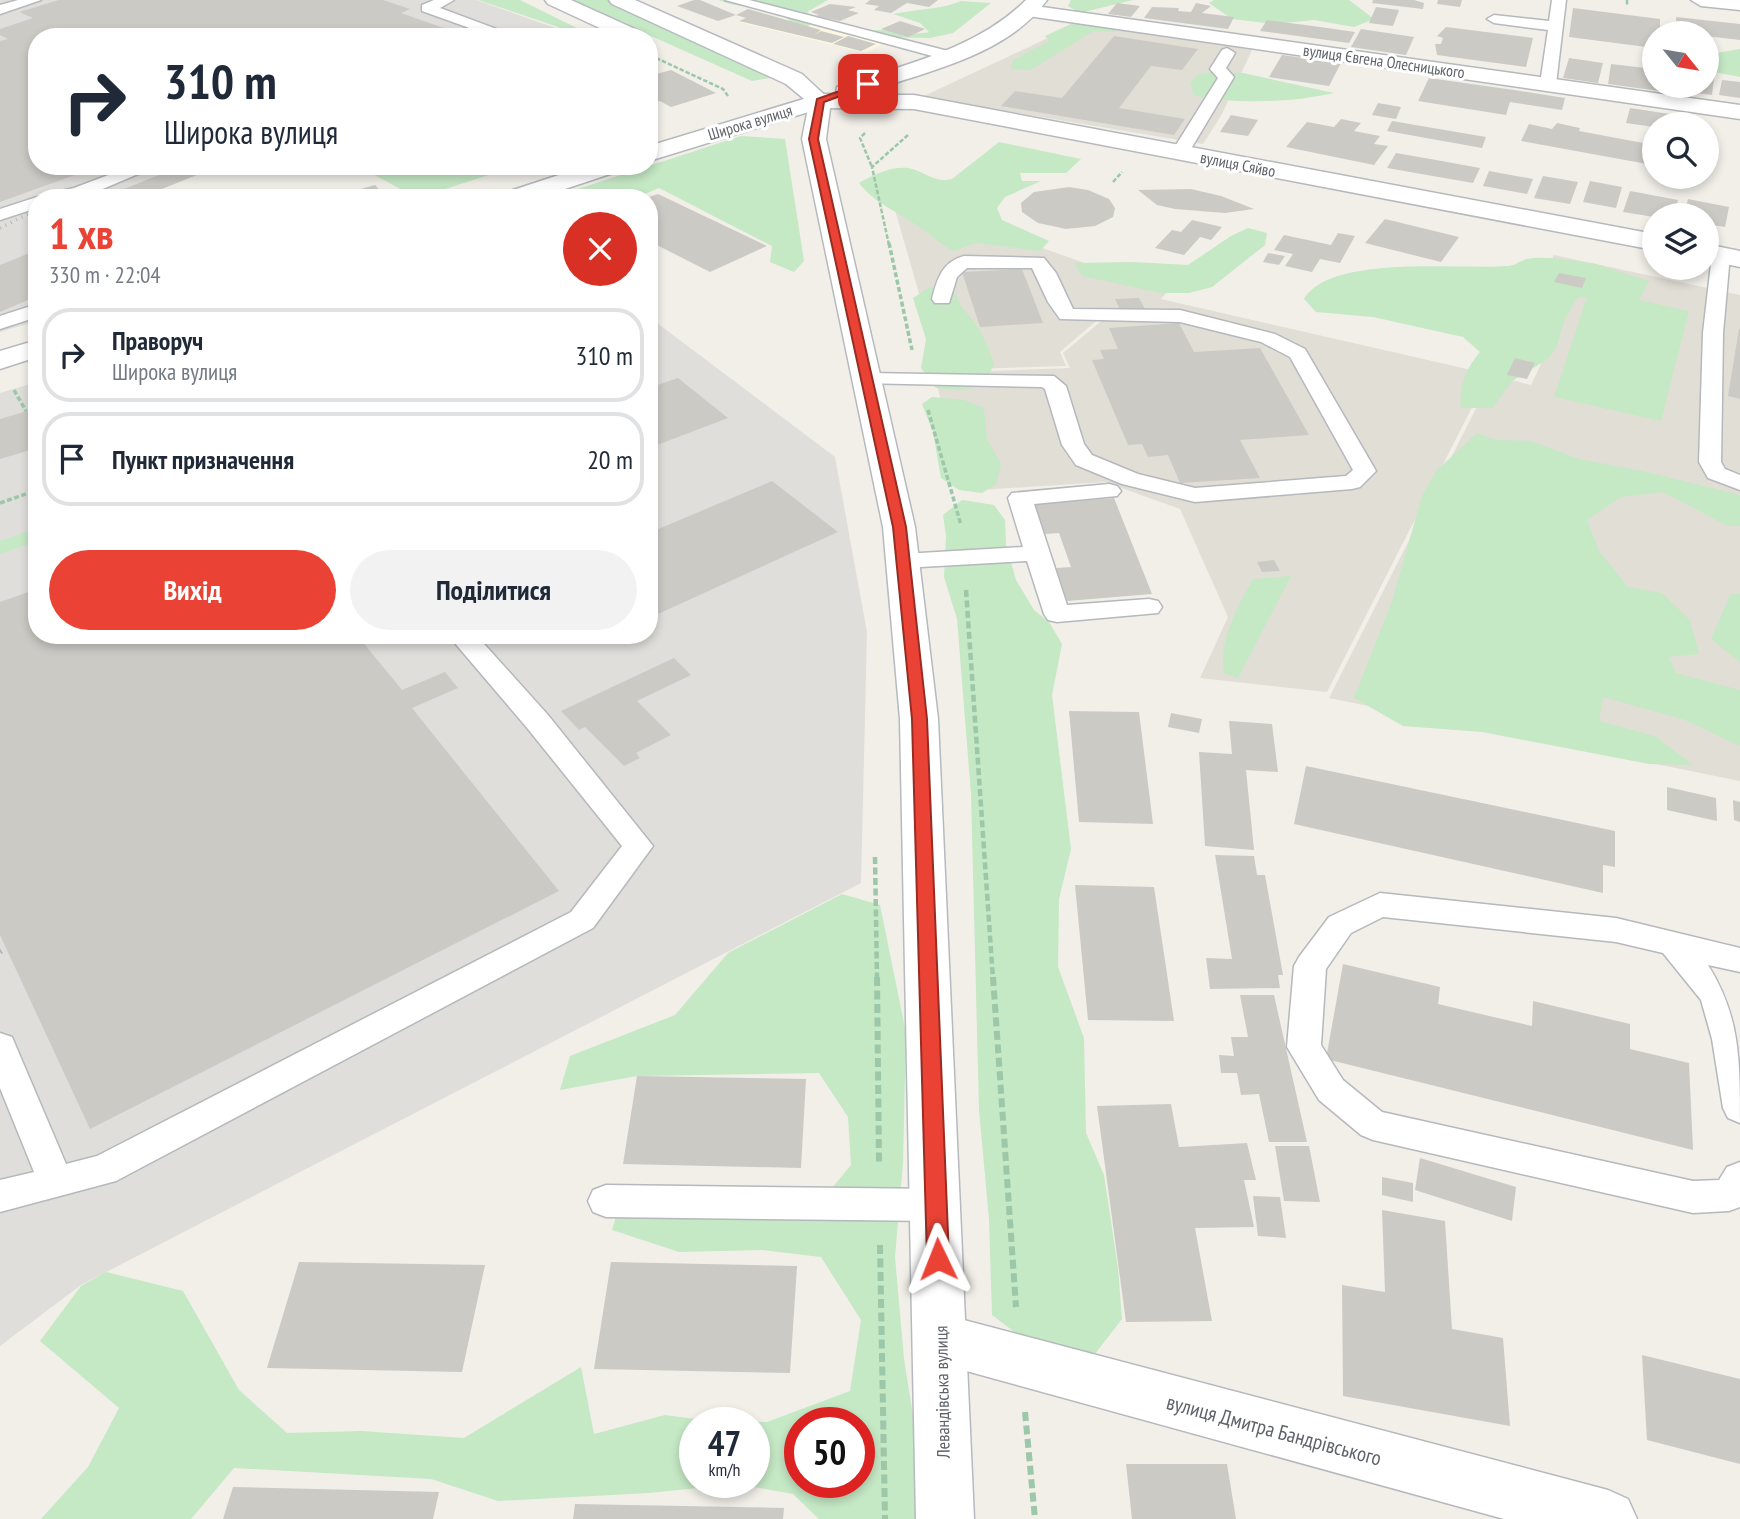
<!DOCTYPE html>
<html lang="uk">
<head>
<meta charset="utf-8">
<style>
  body { margin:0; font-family:"PT Sans Narrow",sans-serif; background:#f2f2f3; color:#1f2937; height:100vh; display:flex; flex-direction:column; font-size:26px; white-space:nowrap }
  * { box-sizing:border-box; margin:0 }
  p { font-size:23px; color:#747a83 }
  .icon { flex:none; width:38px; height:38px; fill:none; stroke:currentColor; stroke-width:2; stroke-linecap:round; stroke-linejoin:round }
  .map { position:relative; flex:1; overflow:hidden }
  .drawer { position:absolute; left:28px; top:189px; width:630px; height:455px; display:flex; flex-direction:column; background:#fff; border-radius:28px; box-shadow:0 4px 10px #0003 }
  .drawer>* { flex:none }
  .guide { position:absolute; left:28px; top:28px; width:630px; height:147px; border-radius:28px; box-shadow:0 4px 10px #0003; background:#fff; color:#1f2937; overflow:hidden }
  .needle { width:46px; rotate:120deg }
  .tools { position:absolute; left:1642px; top:21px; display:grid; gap:14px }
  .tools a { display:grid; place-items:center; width:77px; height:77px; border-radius:50%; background:#fff; box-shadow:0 4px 10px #0003; font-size:35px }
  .speed { position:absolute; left:679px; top:1407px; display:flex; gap:14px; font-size:35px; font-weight:700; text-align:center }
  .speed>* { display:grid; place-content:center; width:91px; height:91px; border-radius:50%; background:#fff; box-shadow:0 4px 10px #0003; line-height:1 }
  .speed small { font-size:18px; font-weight:400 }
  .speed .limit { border:10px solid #d22; background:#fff; color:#111 }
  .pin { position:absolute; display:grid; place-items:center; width:60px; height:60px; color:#fff; margin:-30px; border-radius:14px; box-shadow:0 4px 10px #0006 }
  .me { position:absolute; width:77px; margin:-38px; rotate:358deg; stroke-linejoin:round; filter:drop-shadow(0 0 5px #0008) }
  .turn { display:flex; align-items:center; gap:24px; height:147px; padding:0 21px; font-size:32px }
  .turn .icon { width:91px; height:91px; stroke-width:2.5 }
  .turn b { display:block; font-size:49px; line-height:60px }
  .round { display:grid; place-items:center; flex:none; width:74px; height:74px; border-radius:37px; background:#f2f2f3 }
  .summary { display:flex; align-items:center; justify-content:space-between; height:119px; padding:0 21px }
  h1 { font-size:42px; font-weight:600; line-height:52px; color:#ea4335 }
  .action { display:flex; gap:14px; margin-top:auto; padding:14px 21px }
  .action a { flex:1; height:80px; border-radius:42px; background:#ea4335; color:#fff; font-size:28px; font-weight:600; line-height:80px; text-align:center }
  .action a+a { background:#f2f2f3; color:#1f2937 }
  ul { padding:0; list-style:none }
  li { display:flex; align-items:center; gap:21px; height:94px; margin:0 14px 10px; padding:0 7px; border:4px solid #e0e1e3; border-radius:28px }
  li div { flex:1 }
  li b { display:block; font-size:26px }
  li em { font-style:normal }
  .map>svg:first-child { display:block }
</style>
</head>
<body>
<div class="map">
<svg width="1740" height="1519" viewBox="0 0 1740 1519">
  <rect width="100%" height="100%" fill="#f1efe8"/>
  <path fill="#fef7e0" d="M757,13L883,43L866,53L739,22Z"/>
  <g fill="#e0deda">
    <path d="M0,0H476L581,37H37V166H220L139,198H37V321L0,332Z"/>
    <path d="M649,317L835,457L867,632L861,883L81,1285L0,1346V393L37,382V635H649Z"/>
  </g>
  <g fill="#e1ded6">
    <path d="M1080,23L1253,48L1222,114L1203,144L922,97Z"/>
    <path d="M893,203L920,205L1167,292L1161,299L1489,374L1327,692L1200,678L1228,617L1180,509L1105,482L964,491L934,373L1070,368L1063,353L1105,318L1102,316L1060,352L1066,366L941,370Z"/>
    <path d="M1554,255L1740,295V781L1329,698L1493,375L1531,385L1542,362L1504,353Z"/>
  </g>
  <g fill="#c5e8c5" fill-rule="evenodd">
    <path d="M478,0H520L595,37H588Z"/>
    <path d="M570,0H609L626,11L770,78L752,81Z"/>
    <path d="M719,0H828L807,12L816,19L805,29C791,26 787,16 776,11C756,4 738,9 719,0Z"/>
    <path d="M1071,0H1133L1080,13L1068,6Z"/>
    <path d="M1214,0H1349L1374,19L1354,27L1314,20L1275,24L1232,19L1209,3Z"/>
    <path d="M961,1L991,3L953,33L930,38L878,37L871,31C891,27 910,37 929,32L920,23L893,14C916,9 939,10 961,1Z"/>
    <path d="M1071,24L1114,27L1117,32L1093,31L1031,70L1011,69L1013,60L1049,41L1045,36Z"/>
    <path d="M1740,49V77L1709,71L1706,58L1711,54Z"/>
    <path d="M1212,72L1243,73L1334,93C1295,102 1234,105 1194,95L1190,82L1199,74Z"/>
    <path d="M741,136L785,139L804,261L794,272L770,262L772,246L659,188L635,198H550Z"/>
    <path d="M999,142L1081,159L1066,173H1020L1022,181H1041L1005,197L997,208L1002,220L1049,241L1040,251L976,243L954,251C941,245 934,237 922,229C899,211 878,207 859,183C873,175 891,166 908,168C925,171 935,184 952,179Z"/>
    <path d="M358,166H517L417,198Z"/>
    <path d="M1248,228L1267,233L1265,245L1212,287L1189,293H1161L1082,276L1074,263L1133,262L1188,265L1231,236Z"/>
    <path d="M1554,258L1596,264L1649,281L1639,300L1689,311L1661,421L1554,397L1587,297H1578L1565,318L1557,346L1548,359L1512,381L1493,408H1461C1459,386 1466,368 1480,352L1463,337L1373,317L1316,312L1304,299C1331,254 1459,270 1507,266C1514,266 1520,261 1527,259C1535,257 1546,258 1554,258Z"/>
    <path d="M930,287L956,294C960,307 966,312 974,322C984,335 989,349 994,364C981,394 965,391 936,388L921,368L926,339L913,298Z"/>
    <path d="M932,397L964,400L984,408L987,439L1001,464L996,484L982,493L959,490L941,478L933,432L922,404Z"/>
    <path d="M1477,433L1496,440L1531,441L1579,459L1647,472L1740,495V526H1728L1663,492L1621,497L1587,520L1599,551L1628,587L1662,593L1690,620L1699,654L1669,657L1676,673L1740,690V746L1685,720L1603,697L1599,721L1655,736L1693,765L1649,764L1482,732L1403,726L1354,698L1392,601L1422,496L1436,471Z"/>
    <path d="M962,500L994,505L1005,520L1006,545L1016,580L1034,610L1049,622L1062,644L1052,695L1071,849L1059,899L1058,967L1084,1038L1086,1133L1104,1175L1118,1268L1122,1319L1091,1359L1037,1349L992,1315L989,1219L979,1110L971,794L957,619L944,577L946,536L943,515Z"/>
    <path d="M37,528V541L0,554V541Z"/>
    <path d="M1291,576L1238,678L1224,673C1218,643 1238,604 1253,579Z"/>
    <path d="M1731,593L1740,594V662L1711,639Z"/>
    <path d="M842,894L880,905L906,1033L903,1163L895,1257L904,1359L919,1453L917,1519H819L793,1494L737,1484L649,1493L498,1501L431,1479L234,1468L191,1519H41L88,1467L119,1408L40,1341L81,1286L106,1272L183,1291L239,1390L287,1433L361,1431L464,1438L581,1367L594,1434L665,1415L710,1421L767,1422L850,1391L861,1320L821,1257L762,1250L679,1252L612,1230L621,1200L818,1205L851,1165L848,1117L819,1073L637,1076L560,1090L570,1056L675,1015L728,953ZM695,1423H754V1482H695ZM800,1423H859V1482H800Z"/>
  </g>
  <g fill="#cccac5">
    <path d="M59,0H383L410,9L401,13L458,33L448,37H37V166L97,167L0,202V41L8,39L0,35V29L33,18L19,12Z"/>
    <path d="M694,0H700L736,15L718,21L677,6Z"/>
    <path d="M870,0H938L929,7L907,3L891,13L874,10L879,6L865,4Z"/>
    <path d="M1373,0H1414L1424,3L1423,9L1372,3Z"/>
    <path d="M1438,0H1462L1460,7L1437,4Z"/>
    <path d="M1117,3L1140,6L1131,17L1108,14Z"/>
    <path d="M1196,3L1211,6L1202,13L1234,17L1228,29L1144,18L1152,7L1179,8L1178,11L1191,12Z"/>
    <path d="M830,4L856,7L848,10L859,13L840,21L815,16L819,15L811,12Z"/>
    <path d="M1376,7L1399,10L1393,26L1369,23Z"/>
    <path d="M1573,8L1660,19V33H1654V48L1569,37Z"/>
    <path d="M748,9L821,30L814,35L821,31L844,37L832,43L739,21L746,18L736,15Z"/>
    <path d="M1676,17L1740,24V40L1706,36V33H1677Z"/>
    <path d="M1267,20L1313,26L1355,32L1349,43L1260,31Z"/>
    <path d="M900,21L925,29L908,37L881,29Z"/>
    <path d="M1446,27L1533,38L1526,67L1437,55L1435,44H1441L1443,38L1437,36Z"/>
    <path d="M1361,29L1414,37L1406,55L1351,47Z"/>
    <path d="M848,36L876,44L861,51L833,44Z"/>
    <path d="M1114,36L1198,49L1182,70L1151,66L1119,108L1185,119L1174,135L1001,106L1015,91L1062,98Z"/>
    <path d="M1282,55L1341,63L1329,86L1269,77Z"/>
    <path d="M1569,58L1603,63L1598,83L1563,78Z"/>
    <path d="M1611,64L1654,69V86H1674V93L1608,84Z"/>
    <path d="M671,70L716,93L671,107L660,101L649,104V76Z"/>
    <path d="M1706,77L1714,78L1712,95L1689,92L1690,86H1706Z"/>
    <path d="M1429,78L1514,90L1565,98L1562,110L1510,102L1506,115L1418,101Z"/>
    <path d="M1722,80L1740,82V98L1719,95Z"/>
    <path d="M1378,103L1401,107L1396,119L1372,115Z"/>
    <path d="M1630,108L1703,119L1702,124H1654V127L1626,123Z"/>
    <path d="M1231,115L1258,120L1248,136L1220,132Z"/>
    <path d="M1341,119L1361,123L1354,131L1380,136L1374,144L1388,146L1374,165L1286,147L1307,122L1334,127Z"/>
    <path d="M1392,121L1486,137L1482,148L1387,131Z"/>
    <path d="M1557,123L1580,128L1579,131L1654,145L1647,164L1521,141L1529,124L1552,129Z"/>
    <path d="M1396,153L1436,160L1480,168L1473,183L1387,168Z"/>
    <path d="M182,166H219L139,198H124L114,193Z"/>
    <path d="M1489,171L1533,179L1527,194L1483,186Z"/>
    <path d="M1543,176L1578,182L1570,204L1534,198Z"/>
    <path d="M1590,181L1622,187L1616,208L1583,202Z"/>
    <path d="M375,185L387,198H350L346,193Z"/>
    <path d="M1069,187L1088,190L1109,199L1115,208L1113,217L1095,226L1066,229L1038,223L1022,212L1021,203L1034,192Z"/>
    <path d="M1191,189L1221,196L1254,209L1225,213L1175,209L1157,205L1138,190Z"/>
    <path d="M1630,191L1678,200L1674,215L1654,217L1623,212Z"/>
    <path d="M658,194L767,246L710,272L649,241V197Z"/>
    <path d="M1688,199L1729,207L1725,227L1706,224V215H1684Z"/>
    <path d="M1385,219L1459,237L1441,262L1365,243Z"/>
    <path d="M1192,220L1222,227L1211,240L1200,237L1184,255L1155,248L1172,230L1181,232Z"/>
    <path d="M1338,233L1355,236L1340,263L1320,259L1312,272L1285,266L1293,254L1274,250L1284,235L1331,245Z"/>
    <path d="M37,250V296L0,312V265Z"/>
    <path d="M1268,253L1285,256L1279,265L1263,262Z"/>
    <path d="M1022,269L1043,323L980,327L962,272Z"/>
    <path d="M1559,273L1586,278L1582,288L1554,282Z"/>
    <path d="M1139,298L1145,309L1120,310L1115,299Z"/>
    <path d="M1179,323L1194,352L1260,348L1309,435L1240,440L1260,478L1180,483L1168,455L1148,457L1142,444L1128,445L1092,360L1104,359L1100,350L1118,349L1109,328Z"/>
    <path d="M1739,329H1740V399L1728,396Z"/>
    <path d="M1515,358L1535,363L1527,379L1507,375Z"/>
    <path d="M678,378L728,418L649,448V388Z"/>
    <path d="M37,408V448L0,459V419Z"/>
    <path d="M772,481L838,532L649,618V533Z"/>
    <path d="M1114,498L1152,594L1067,601L1056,568L1071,567L1059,533L1045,534L1034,504Z"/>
    <path d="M1274,560L1280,571L1262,572L1257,562Z"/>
    <path d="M37,589V635H357L402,690L445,672L458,688L412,708L559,891L90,1129L0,935V602Z"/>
    <path d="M581,635H610L590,644Z"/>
    <path d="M674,658L691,675L637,701L671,735L636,753L640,758L624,766L585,727L579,730L561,711Z"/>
    <path d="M1069,711L1139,712L1153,824L1079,822Z"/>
    <path d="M1171,713L1202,719L1199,733L1168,727Z"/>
    <path d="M1229,721L1272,724L1278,772L1246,770L1254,850L1205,846L1199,752L1232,754Z"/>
    <path d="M1306,766L1615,831V867L1603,865V893L1294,824Z"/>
    <path d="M1667,787L1716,798L1717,821L1667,810Z"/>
    <path d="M1733,800L1740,802V822L1734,820Z"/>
    <path d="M1215,855L1254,856L1257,875H1265L1283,975H1278L1280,988L1210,989L1206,958L1232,959Z"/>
    <path d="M1075,885L1154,887L1174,1021L1088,1020Z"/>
    <path d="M1343,964L1440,987L1438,1004L1532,1026L1533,1001L1630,1024V1049L1689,1063L1693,1150L1326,1059Z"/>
    <path d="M1240,995H1274L1307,1142H1269L1259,1094L1241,1095L1237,1073H1221L1219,1055L1234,1056L1231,1037H1248Z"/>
    <path d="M637,1076L806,1079L801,1168L623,1164Z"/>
    <path d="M1171,1104L1179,1147L1247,1143L1256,1180H1244L1254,1227L1195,1228L1212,1321L1126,1322L1097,1106Z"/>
    <path d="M1275,1146H1309L1320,1202L1284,1201Z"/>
    <path d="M1420,1158L1516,1187L1512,1221L1415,1190Z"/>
    <path d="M1382,1177L1413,1183V1202L1382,1195Z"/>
    <path d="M1253,1196L1280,1197L1286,1238L1258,1236Z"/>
    <path d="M1382,1210L1445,1221L1452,1329L1503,1338L1510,1426L1343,1396L1342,1285L1385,1292Z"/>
    <path d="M299,1262L485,1265L462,1372L267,1368Z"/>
    <path d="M611,1262L797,1266L790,1373L594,1369Z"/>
    <path d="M1642,1355L1740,1379V1464L1647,1440Z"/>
    <path d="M1126,1464H1227L1236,1519H1132Z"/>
    <path d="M233,1487L439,1492L433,1519H223Z"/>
    <path d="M575,1504L784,1508L783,1519H573Z"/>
  </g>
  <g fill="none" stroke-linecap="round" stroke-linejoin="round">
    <defs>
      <g id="service">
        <path d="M18,0H41L0,14V5Z"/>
        <path d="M434,0H454L440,8L510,34L508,37H488L489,35L422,11V5Z"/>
        <path d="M725,0H749L952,52L955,55L947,60Z"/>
        <path d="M1552,0H1566L1556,84L1548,89L1540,84L1548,30L1494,23L1487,19L1494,15L1549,21Z"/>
        <path d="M1227,48L1235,53L1226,68L1234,77L1186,157H1174L1171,153L1218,78L1210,69L1222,50Z"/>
        <path d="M132,166H157L86,196L45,198L48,194L74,188Z"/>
        <path d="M37,197L42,198H37V208L0,220V209Z"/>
        <path d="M1721,249L1730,255L1723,333L1721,462L1725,469L1740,475V490L1708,478L1699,462L1703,333L1712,255Z"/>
        <path d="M964,256L1044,258L1056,273L1073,309L1180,310L1275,334L1305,349L1376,471L1360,487L1352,489L1195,502L1122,484L1076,465L1062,445L1045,389L1042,387L860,383L856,379L867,373L1054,376L1066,386L1084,444L1092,455L1138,474L1195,488L1346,476L1353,470L1290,357L1261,342L1180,322L1060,319L1048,302L1032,268H967L957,277L949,303H935L932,299C937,279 942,262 964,256Z"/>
        <path d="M37,304V317L0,329V316Z"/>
        <path d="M1109,484L1117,486L1121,491L1117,496L1034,504L1067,605L1149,599L1158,601L1162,607L1158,613L1057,622L1048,620L1044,614L1027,561L903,568L894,566L891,561L894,556L903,554L1023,547L1008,498L1012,493Z"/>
        <path d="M448,635H476L548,715L653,846L593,928L116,1181L0,1212V1180L34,1172L0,1088V1033L12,1037L66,1164L97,1156L571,912L622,846L528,729Z"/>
        <path d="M1380,893L1616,918L1740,948V972L1708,965C1740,1016 1740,1059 1740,1123L1728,1118L1723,1108L1712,1039L1701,1000L1663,953L1616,942L1383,917L1351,933L1326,969L1321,1045L1343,1080L1382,1112L1693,1181L1719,1180L1727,1167L1740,1162V1207L1729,1211L1693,1213L1373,1140L1361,1135L1319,1100L1287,1047L1294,966L1299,957L1329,917Z"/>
        <path d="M606,1185L936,1189L949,1194L954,1205L949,1216L936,1221L606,1217L593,1212L588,1201L593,1190Z"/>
      </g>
      <g id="minor">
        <path d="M1691,0H1740V10L1701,6Z"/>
        <path d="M1028,5L1740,105V119L1021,15L1018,11L1021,7Z"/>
        <path d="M820,94L831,101L828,106L649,161V146Z"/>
        <path d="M586,166H623L619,171L538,198H501L504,193Z"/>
        <path d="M37,340V357L0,369V351Z"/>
        <path d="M941,1314L1608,1490L1628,1499L1637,1519H1504L941,1364L922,1357L915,1339L922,1321Z"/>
      </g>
      <g id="tertiary">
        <path d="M1026,0H1047C1007,57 920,73 858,95H914L1654,234V250L914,109L820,108L809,101L820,94H836L837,87C902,65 976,50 1026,0Z"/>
        <path d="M1706,244L1740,251V267L1706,260Z"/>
      </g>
      <g id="secondary">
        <path d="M545,0H571L644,33L647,37H619L548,4Z"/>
        <path d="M609,0H635L802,74L831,101L826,139L915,527L938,719L974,1519H916L900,719L883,527L802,139L809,103L786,84L612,4Z"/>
      </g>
    </defs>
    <use href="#service" stroke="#b5b8bc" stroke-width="3"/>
    <use href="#minor" stroke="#b5b8bc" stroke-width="3"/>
    <use href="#tertiary" stroke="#b5b8bc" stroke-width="3"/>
    <use href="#secondary" stroke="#b6babf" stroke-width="3"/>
    <g stroke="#9cc7a9" stroke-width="2.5" stroke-dasharray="4.5 2" stroke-linecap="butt">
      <path d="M1627,0V6"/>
      <path d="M656,58L723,89L728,96"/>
      <path d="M865,133L860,138L872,167"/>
      <path d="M1113,182L1122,172"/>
      <path d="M889,245L872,167L908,135"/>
    </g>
    <g stroke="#9cc7a9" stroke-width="3.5" stroke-dasharray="5 2.5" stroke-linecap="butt">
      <path d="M889,243L912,350"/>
      <path d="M1663,272L1685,276"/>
      <path d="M14,390L26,411"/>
      <path d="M928,410L961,525"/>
      <path d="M0,503L37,490"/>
    </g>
    <g stroke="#9cc7a9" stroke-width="4.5" stroke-dasharray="7 3.5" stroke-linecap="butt">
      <path d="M966,590L993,979"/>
      <path d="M875,857L877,979"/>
    </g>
    <g stroke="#9cc7a9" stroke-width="6" stroke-dasharray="9 4.5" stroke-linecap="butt">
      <path d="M877,977L879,1163"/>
      <path d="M993,977L1016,1307"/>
      <path d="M880,1245L885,1519"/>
      <path d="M1025,1412L1035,1519"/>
    </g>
    <use href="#service" fill="#fff" fill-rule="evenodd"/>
    <use href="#minor" fill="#fff" fill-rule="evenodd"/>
    <use href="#tertiary" fill="#fff" fill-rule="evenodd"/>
    <use href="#secondary" fill="#fff" fill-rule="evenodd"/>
    <path stroke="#b6b7b8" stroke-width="3.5" stroke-dasharray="1 5" stroke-linecap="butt" d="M0,228L30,213"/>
    <path stroke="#b6b7b8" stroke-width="5" stroke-dasharray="2 9" stroke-linecap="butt" d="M0,952L6,948"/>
  </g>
  <path fill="#ea4335" stroke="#982c22" stroke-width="2" d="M865,82L873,84L824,102L818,139L906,527L927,719L949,1259L945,1266L938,1268L931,1266L927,1259L912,719L893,527L809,139L817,99Z"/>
  <g text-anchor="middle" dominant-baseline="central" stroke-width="6" stroke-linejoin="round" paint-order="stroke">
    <g font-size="16" fill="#5f6368" stroke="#fff">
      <text transform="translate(1384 61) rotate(8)">вулиця Євгена Олесницького</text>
      <text transform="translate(750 122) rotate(-17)">Широка вулиця</text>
      <text transform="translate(1238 164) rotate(11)">вулиця Сяйво</text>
    </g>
    <g font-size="18" fill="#5f6368" stroke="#fff">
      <text transform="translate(942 1392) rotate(-91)">Левандівська вулиця</text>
    </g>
    <g font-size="21" fill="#5f6368" stroke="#fff">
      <text transform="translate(1274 1430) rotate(15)">вулиця Дмитра Бандрівського</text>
    </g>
  </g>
</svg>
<div class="tools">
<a><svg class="needle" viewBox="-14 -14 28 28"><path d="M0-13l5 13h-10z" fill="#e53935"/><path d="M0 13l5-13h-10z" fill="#747a83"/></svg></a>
<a><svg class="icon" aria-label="search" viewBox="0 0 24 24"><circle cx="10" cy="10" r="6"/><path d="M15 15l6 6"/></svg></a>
<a><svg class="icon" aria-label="layers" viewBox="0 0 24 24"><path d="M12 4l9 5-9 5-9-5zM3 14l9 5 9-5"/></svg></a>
</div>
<div class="speed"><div>47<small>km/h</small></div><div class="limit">50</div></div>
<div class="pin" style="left:868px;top:84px;background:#d93025"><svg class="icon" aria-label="arrive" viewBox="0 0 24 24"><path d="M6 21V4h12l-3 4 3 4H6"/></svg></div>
<svg class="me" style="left:938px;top:1259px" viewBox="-20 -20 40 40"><path d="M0-17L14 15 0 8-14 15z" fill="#ea4335" stroke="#fff" stroke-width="4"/></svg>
<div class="guide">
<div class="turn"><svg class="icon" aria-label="right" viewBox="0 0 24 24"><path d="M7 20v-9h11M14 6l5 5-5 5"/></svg><div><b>310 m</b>Широка вулиця</div></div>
</div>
<section class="drawer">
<div class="summary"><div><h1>1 хв</h1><p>330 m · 22:04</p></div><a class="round" style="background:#d93025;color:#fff"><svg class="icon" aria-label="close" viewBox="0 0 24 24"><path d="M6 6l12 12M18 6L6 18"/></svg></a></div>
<ul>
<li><svg class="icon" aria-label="right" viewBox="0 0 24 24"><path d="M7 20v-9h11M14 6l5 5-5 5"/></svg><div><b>Праворуч</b><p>Широка вулиця</p></div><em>310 m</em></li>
<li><svg class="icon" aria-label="arrive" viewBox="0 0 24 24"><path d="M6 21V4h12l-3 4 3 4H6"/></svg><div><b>Пункт призначення</b></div><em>20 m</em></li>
</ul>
<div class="action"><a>Вихід</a><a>Поділитися</a></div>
</section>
</div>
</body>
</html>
